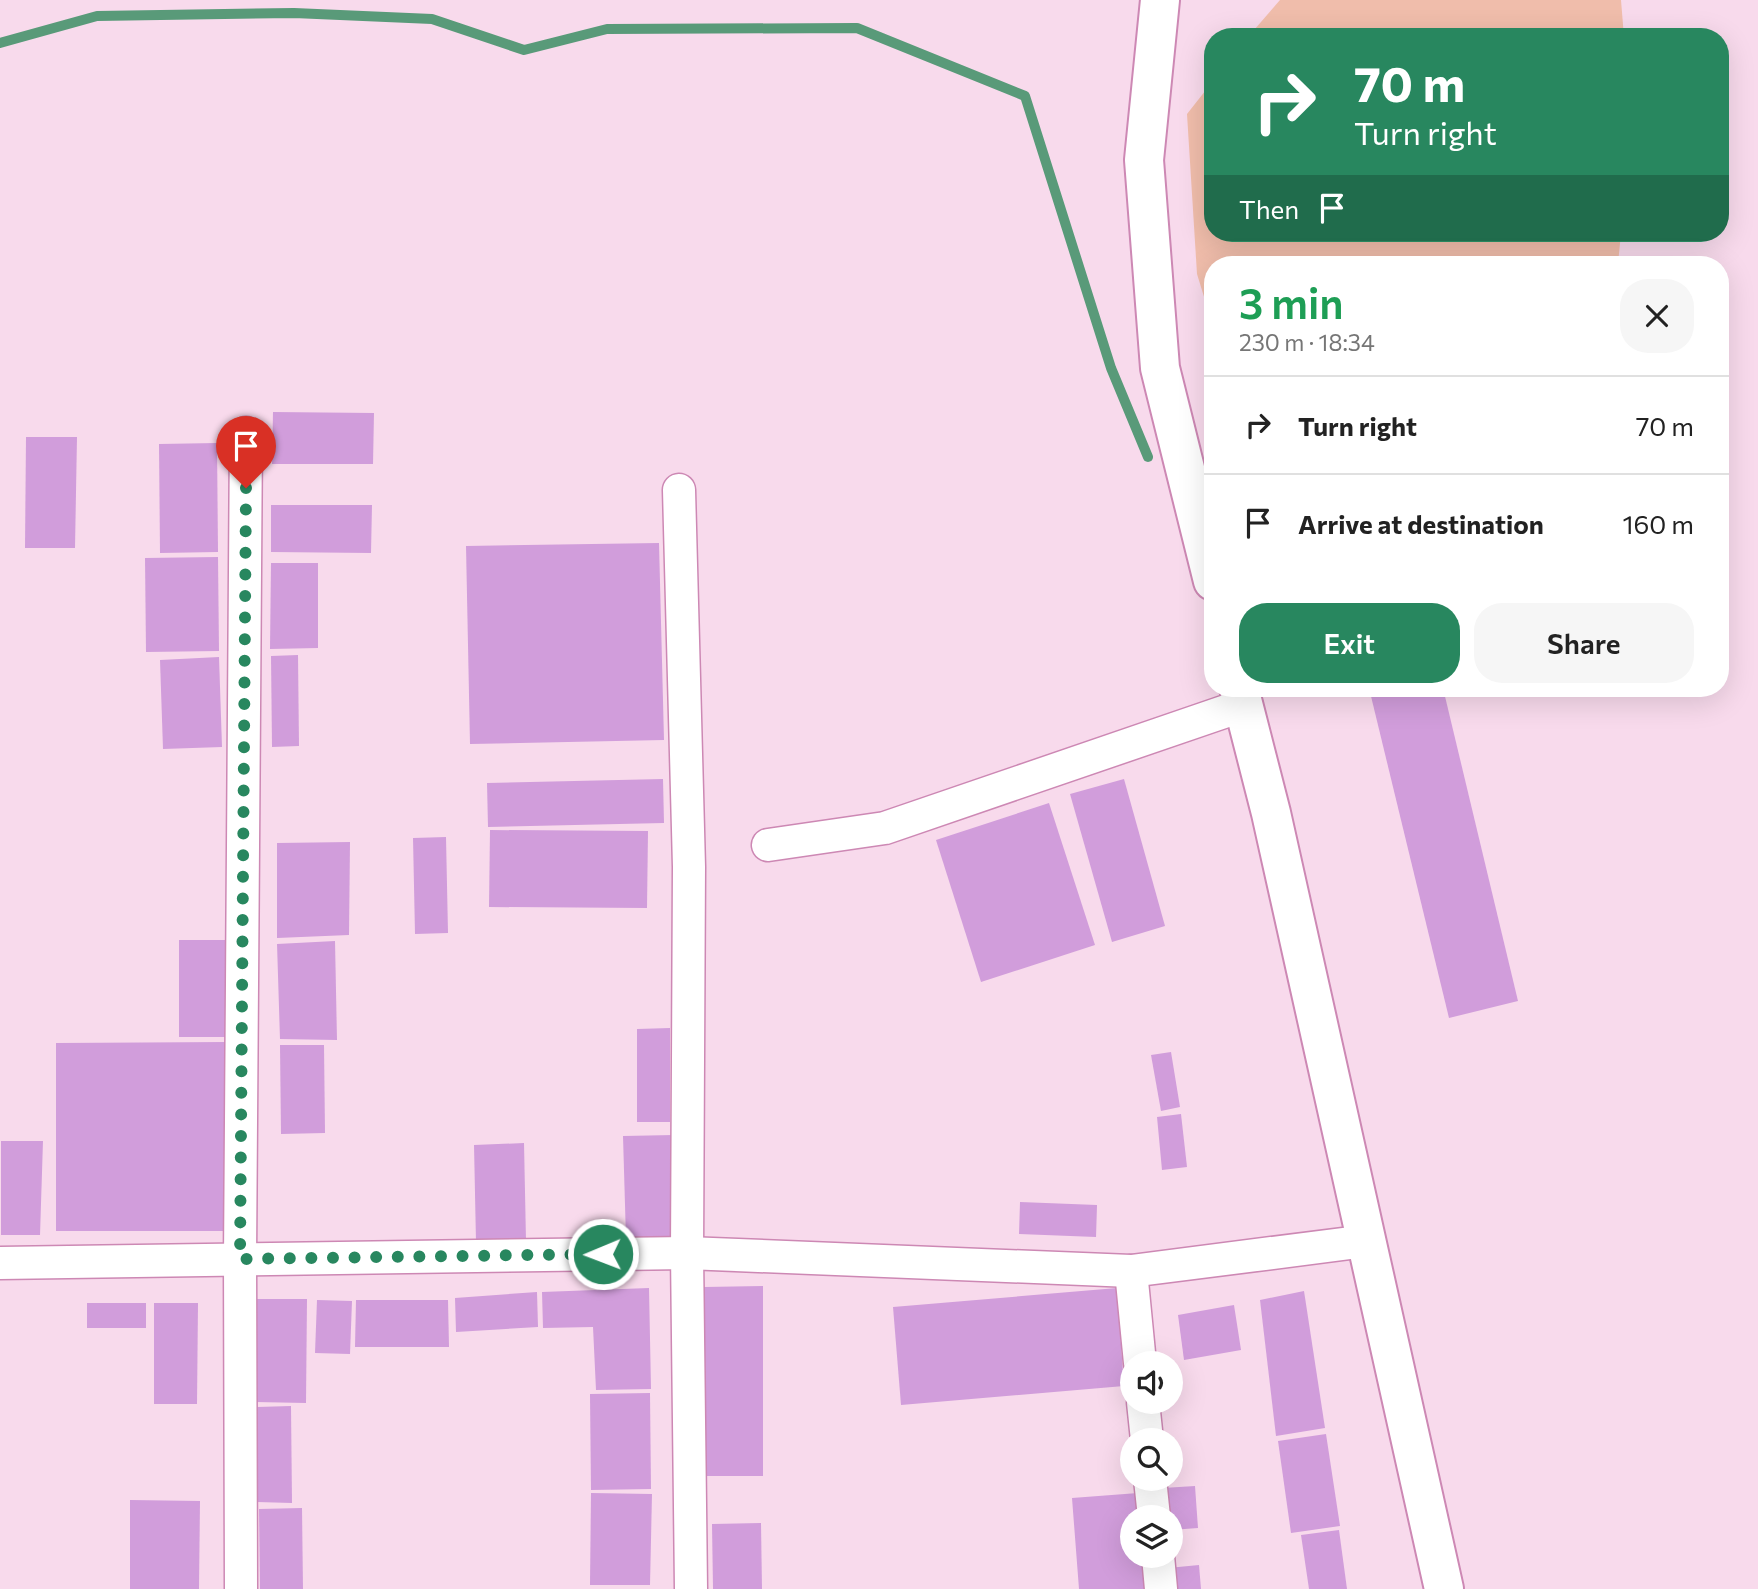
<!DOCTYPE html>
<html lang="en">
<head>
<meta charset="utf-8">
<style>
  body { margin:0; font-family:Commissioner,sans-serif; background:#f6f6f6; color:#222; height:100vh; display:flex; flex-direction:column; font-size:26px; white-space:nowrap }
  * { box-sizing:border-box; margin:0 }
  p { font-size:23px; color:#767676 }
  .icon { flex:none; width:38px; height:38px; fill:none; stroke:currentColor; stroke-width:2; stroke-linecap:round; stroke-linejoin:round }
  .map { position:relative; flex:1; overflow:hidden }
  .side { position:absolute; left:1204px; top:256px; width:525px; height:441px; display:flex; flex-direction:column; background:#fff; border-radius:28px; box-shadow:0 7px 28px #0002 }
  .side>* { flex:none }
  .hud { position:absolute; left:1204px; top:28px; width:525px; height:214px; border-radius:28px; box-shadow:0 7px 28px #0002; background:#28875f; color:#fff; overflow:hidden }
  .controls { position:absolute; left:1120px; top:1351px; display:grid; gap:14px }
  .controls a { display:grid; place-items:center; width:63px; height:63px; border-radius:50%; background:#fff; box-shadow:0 7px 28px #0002; font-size:35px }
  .pin { position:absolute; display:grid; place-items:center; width:60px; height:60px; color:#fff; margin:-72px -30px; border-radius:50% 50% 50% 0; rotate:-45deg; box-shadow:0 0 7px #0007 }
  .pin .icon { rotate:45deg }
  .me { position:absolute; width:77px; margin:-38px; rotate:269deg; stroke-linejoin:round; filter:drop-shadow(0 0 5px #0008) }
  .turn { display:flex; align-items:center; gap:24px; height:147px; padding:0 35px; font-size:32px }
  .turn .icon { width:91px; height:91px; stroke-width:2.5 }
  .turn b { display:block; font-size:49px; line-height:60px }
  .then { display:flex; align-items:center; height:66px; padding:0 35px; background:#0003; gap:14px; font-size:26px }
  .round { display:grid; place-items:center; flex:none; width:74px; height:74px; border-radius:28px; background:#f6f6f6 }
  .summary { display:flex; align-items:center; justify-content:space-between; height:119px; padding:0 35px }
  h1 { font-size:42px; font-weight:600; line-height:52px; color:#1e9e55 }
  .button { display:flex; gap:14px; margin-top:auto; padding:14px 35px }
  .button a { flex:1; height:80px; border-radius:28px; background:#28875f; color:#fff; font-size:28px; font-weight:600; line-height:80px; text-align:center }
  .button a+a { background:#f6f6f6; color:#222 }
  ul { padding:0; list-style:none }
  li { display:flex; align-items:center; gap:21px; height:98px; padding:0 35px; border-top:2px solid #e0e0e0 }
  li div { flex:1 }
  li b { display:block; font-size:26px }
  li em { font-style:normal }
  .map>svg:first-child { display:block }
</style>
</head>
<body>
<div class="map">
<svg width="1758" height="1589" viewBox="0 0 1758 1589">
  <rect width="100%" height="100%" fill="#f8daec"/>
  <g fill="#f0bdab">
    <path d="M1280,0H1621L1624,37H1248Z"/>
    <path d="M1213,81V233H1621L1618,264H1213V326L1197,274L1187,114Z"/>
  </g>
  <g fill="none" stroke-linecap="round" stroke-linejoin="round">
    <path stroke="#599a79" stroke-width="10" d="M0,43L97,16L294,13L432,19L524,50L607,29L857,28L1025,96L1111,368L1148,457"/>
  </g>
  <g fill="#d19ddb">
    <path d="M273,412L374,413L373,464H272Z"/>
    <path d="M26,437H77L75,548H25Z"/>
    <path d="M217,443L218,552L160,553L159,444Z"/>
    <path d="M271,505H372L371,553L271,552Z"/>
    <path d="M659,543L664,740L470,744L466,546Z"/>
    <path d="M218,557L219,651L146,652L145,558Z"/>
    <path d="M271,563H318V648L270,649Z"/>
    <path d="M298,655L299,746L272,747L271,656Z"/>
    <path d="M219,657L222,747L163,749L160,660Z"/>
    <path d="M1369,688H1443L1518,1001L1449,1018Z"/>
    <path d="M663,779L664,823L488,827L487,783Z"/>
    <path d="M1124,779L1165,926L1112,942L1070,794Z"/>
    <path d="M1049,803L1095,945L981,982L936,840Z"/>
    <path d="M490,830L648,831L647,908L489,907Z"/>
    <path d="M446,837L448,933L415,934L413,838Z"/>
    <path d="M350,842L349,935L277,938V843Z"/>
    <rect x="179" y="940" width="48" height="97"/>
    <path d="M335,941L337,1040L280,1039L277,944Z"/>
    <path d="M670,1028V1122H637V1029Z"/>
    <path d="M227,1042V1231H56V1043Z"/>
    <path d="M280,1045H324L325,1133L281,1134Z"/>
    <path d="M1171,1052L1180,1107L1161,1111L1151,1055Z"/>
    <path d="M1181,1114L1187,1167L1162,1170L1157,1117Z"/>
    <path d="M674,1135L676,1241L626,1239L623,1136Z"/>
    <path d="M1,1141H43L40,1235H1Z"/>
    <path d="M524,1143L526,1241L476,1242L474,1145Z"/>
    <path d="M1020,1202L1097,1205L1096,1237L1019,1234Z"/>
    <path d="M763,1286V1476H704V1287Z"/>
    <path d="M649,1288L651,1389L596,1390L593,1327L543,1328L542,1292Z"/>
    <path d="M1117,1288L1124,1386L901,1405L893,1307Z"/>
    <path d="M1304,1291L1325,1428L1276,1436L1260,1300Z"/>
    <path d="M537,1292L538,1327L456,1332L455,1298Z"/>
    <path d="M257,1299H307L306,1403L255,1402Z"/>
    <path d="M317,1300L352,1301L350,1354L315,1353Z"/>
    <path d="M356,1300H448L449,1347H355Z"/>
    <rect x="87" y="1303" width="59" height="25"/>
    <path d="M154,1303H198L197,1404H154Z"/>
    <path d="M1234,1305L1241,1350L1184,1360L1178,1315Z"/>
    <path d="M650,1393L651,1489L591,1490L590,1394Z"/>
    <path d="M291,1406L292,1503L257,1502V1407Z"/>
    <path d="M1326,1434L1340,1526L1291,1533L1278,1441Z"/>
    <path d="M1195,1486L1198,1528L1171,1530V1517H1165L1163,1488Z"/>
    <path d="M591,1493L652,1494L650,1585H590Z"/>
    <path d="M1138,1493L1140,1517H1132V1556H1143L1145,1589H1079L1072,1498Z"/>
    <path d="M130,1500L200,1501L199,1589H130Z"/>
    <path d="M302,1508L303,1589H260L259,1509Z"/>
    <path d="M761,1523L762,1589H713L712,1524Z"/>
    <path d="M1339,1530L1347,1589H1309L1301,1535Z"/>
    <path d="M1199,1565L1201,1589H1170L1168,1568Z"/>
  </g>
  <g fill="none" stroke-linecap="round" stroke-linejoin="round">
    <defs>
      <g id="minor">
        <path d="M679,490L689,867L687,1253L691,1589"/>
        <path d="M768,845L885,828L1244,705"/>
        <path d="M0,1263L687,1253L1131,1271L1366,1241"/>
        <path d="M1131,1271L1140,1363"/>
        <path d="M1143,1402L1147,1440"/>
        <path d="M1150,1479L1154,1517"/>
        <path d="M1158,1556L1161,1589"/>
        <path d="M241,1589L240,1259L246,433"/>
      </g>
      <g id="major">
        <path d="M1160,0L1144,160L1160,368L1213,581"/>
        <path d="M1239,688L1271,813L1444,1589"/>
      </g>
    </defs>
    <use href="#minor" stroke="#cd88b4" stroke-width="35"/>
    <use href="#major" stroke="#cd88b4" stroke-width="42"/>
    <use href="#minor" stroke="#fff" stroke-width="32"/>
    <use href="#major" stroke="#fff" stroke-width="38"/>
  </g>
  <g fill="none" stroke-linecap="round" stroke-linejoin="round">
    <path stroke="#28875f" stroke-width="12" stroke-dasharray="0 21.6" d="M246,488L240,1259L603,1254"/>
  </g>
</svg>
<div class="controls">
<a><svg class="icon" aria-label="sound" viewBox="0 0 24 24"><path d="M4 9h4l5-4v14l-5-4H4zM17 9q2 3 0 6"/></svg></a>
<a><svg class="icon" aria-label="search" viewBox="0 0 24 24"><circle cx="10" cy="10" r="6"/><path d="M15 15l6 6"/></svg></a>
<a><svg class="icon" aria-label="layers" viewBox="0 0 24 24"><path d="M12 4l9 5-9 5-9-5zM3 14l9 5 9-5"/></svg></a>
</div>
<div class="pin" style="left:246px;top:488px;background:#d93025"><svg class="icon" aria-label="arrive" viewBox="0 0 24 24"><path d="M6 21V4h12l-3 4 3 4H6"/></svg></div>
<svg class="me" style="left:603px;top:1254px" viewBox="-20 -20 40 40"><circle r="17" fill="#28875f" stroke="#fff" stroke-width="3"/><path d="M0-11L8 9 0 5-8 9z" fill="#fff"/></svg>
<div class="hud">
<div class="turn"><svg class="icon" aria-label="right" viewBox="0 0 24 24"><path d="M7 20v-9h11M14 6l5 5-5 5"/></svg><div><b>70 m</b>Turn right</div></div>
<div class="then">Then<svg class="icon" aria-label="arrive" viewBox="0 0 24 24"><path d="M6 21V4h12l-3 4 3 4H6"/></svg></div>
</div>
<section class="side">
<div class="summary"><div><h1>3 min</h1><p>230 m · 18:34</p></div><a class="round"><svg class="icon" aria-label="close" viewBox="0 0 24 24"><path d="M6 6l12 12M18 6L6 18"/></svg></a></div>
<ul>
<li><svg class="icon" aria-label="right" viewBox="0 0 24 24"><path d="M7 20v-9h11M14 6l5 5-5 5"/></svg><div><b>Turn right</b></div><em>70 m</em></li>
<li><svg class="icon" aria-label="arrive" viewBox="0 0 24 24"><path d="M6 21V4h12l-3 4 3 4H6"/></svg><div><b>Arrive at destination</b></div><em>160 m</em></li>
</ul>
<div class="button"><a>Exit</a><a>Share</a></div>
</section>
</div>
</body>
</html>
